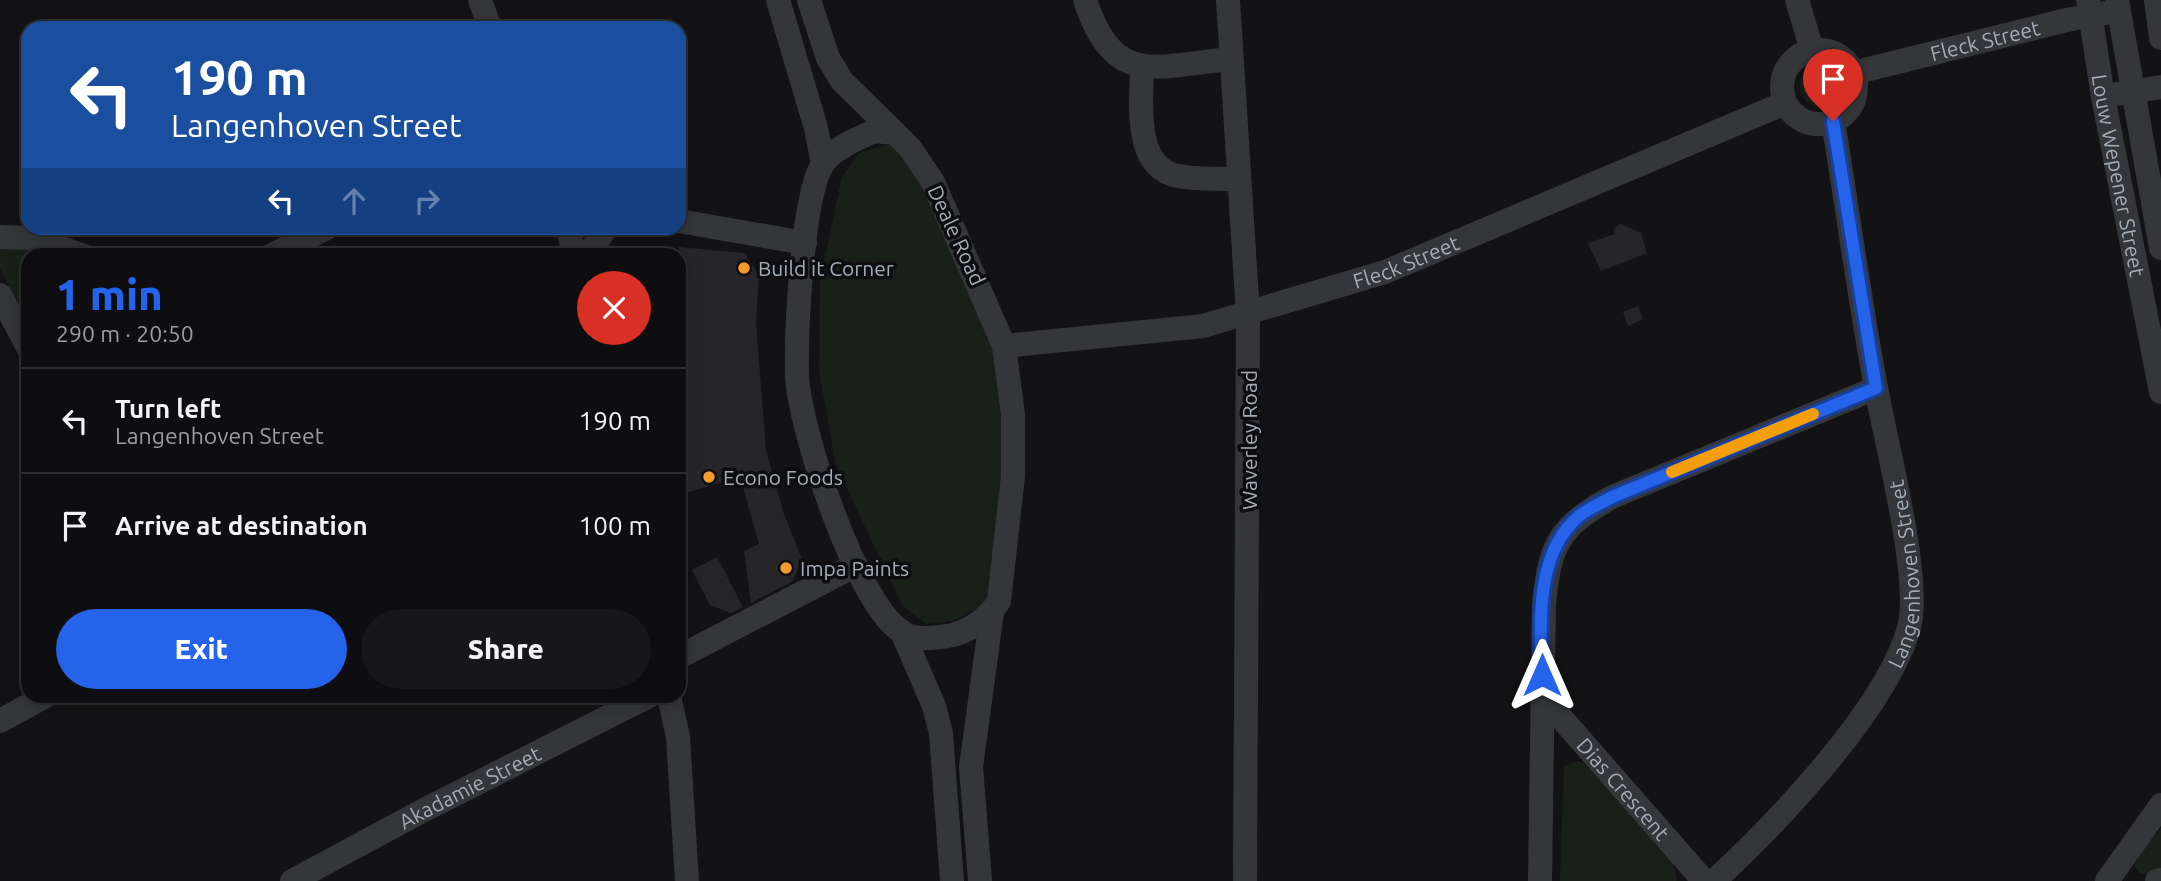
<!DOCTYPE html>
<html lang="en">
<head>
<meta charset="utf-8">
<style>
  body { margin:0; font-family:Ubuntu,sans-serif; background:#171719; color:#f1f3f6; height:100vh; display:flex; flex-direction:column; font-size:26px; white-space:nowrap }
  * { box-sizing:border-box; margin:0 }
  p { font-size:23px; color:#9b9c9f }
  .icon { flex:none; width:38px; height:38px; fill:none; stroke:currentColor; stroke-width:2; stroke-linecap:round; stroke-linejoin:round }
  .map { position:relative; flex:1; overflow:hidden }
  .panel { position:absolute; left:21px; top:248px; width:665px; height:455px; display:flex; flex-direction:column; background:#0e0e10; border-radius:21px; box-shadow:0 4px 18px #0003,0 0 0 2px #2e2e30 }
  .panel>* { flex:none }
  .hud { position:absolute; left:21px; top:21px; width:665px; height:214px; border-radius:21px; box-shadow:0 4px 18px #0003,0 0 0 2px #2e2e30; background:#1a4fa0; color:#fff; overflow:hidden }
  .pin { position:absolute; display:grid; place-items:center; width:60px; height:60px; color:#fff; margin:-72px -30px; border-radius:50% 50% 50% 0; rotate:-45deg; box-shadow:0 0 7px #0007 }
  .pin .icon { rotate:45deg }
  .me { position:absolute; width:77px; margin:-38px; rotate:0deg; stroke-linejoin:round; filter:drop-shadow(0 0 5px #0008) }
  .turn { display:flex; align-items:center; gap:24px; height:147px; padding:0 35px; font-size:32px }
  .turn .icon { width:91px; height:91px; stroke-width:2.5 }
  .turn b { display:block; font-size:49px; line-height:60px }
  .lanes { display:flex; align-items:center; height:66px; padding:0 35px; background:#0003; justify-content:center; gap:35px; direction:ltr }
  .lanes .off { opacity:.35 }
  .round { display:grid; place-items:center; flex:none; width:74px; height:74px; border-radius:37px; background:#171719 }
  .overview { display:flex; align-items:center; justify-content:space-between; height:119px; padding:0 35px }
  h1 { font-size:42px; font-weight:800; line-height:52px; color:#2563eb }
  .cta { display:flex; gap:14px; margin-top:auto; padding:14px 35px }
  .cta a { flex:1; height:80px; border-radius:42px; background:#2563eb; color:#fff; font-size:28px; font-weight:800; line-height:80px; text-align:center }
  .cta a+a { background:#171719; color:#f1f3f6 }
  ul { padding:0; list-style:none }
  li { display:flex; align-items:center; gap:21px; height:105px; padding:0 35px; border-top:2px solid #2e2e30 }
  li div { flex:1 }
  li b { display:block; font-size:26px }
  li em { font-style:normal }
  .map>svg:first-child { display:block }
</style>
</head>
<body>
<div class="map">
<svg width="2161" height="881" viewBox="0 0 2161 881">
  <rect width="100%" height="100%" fill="#131315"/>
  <g fill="#19201a">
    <circle cx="1823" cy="85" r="23"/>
    <path d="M891,144L922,164L1007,384L1000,574L986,604L955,620L927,624L903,607L836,465L819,372L820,280L842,177L859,153Z"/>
    <path d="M14,246L50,255L28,256V325L0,268V249Z"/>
    <path d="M1578,761L1598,768L1673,863L1677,881H1560L1564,766Z"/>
    <path d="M2161,828V873L2141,874L2134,867L2138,856Z"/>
  </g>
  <g fill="#262629">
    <path d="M1620,224L1641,233L1647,253L1601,271L1588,243L1615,234L1613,230Z"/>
    <path d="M679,247L744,253L759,275L756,324L766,450L784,514L802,559L793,581L751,603L744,551L759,544L740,477L679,495Z"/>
    <path d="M1638,306L1643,319L1628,326L1623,312Z"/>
    <path d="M717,557L743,607L731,613L710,605L692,570Z"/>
  </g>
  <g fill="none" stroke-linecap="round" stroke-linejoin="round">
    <g stroke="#34363a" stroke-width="24">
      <path d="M480,0L490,28"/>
      <path d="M778,0L816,128L823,164"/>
      <path d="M809,0L828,58L842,81L895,133"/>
      <path d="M1085,0C1114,88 1154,66 1231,59"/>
      <path d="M1228,0L1248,315L1245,881"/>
      <path d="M1797,0L1812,50"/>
      <path id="s1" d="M2088,0L2103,97L2161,392"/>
      <path d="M2117,0L2161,248"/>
      <path d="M2156,0L2161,38"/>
      <circle cx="1819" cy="87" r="37"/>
      <path d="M1142,66C1142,101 1132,167 1178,176C1197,180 1219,178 1239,179"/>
      <path id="s2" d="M1853,73L2071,19L2118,11"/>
      <path d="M2117,94L2161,87"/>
      <path d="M875,131L895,133L910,148L933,182L1004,346L1013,414V476L999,601C989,618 967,633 948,636C932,638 916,641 902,632C857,605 799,428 797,375C796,332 802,200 822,165C832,149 858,138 875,131Z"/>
      <path d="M679,221L805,243"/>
      <path d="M569,228L573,256"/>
      <path d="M0,237L33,238L84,256"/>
      <path d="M270,256L327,228"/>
      <path d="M587,256L606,228"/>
      <path d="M0,295L28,347"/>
      <path id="s3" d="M1004,346L1203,326L1385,272L1785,103"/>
      <path d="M902,632L934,706L941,733L952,881"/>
      <path d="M679,657L856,565"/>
      <path d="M669,696L678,737L687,881"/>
      <path id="s4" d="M1543,697L1704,881"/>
      <path d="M0,721L46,696"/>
      <path id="s5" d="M292,881L424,810L649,696"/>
      <path d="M980,881L971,767L992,612"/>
      <path d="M1540,881L1544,604C1550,543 1559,527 1612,497L1876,388"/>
      <path id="s6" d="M1714,881C1777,823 1886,709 1909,628C1922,581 1887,446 1877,393C1860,303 1848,212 1833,121"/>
      <path d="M2107,881L2161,805"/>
      <path d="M2157,881L2161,880"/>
    </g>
  </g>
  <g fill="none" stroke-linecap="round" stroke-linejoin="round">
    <defs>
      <path id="route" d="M1542,675C1540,623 1535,553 1579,516C1589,508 1602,503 1612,497L1876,388L1833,121"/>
    </defs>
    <use href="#route" stroke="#184099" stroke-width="18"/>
    <use href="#route" stroke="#2563eb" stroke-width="12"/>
    <path stroke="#f59e0b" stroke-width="12" d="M1672,472L1813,414"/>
  </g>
  <g fill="#f59b2b" stroke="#0e0e10" stroke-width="2.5">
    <circle cx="744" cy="268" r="7"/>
    <circle cx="709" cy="477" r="7"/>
    <circle cx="786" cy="568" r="7"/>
  </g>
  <g text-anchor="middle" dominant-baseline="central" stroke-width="7" stroke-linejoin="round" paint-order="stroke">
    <g font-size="21" fill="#a4acb6" stroke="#0e0e10">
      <text stroke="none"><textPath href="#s2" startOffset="136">Fleck Street</textPath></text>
      <text stroke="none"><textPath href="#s1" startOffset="178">Louw Wepener Street</textPath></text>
      <text transform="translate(957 235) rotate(65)">Deale Road</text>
      <text stroke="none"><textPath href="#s3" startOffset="413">Fleck Street</textPath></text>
      <text transform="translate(1249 440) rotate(-90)">Waverley Road</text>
      <text stroke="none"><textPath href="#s6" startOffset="376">Langenhoven Street</textPath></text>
      <text stroke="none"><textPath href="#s5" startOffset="201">Akadamie Street</textPath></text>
      <text stroke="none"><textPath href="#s4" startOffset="122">Dias Crescent</textPath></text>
    </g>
    <g font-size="21" fill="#a4acb6" stroke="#0e0e10" text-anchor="start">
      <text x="758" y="268">Build it Corner</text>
      <text x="723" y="477">Econo Foods</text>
      <text x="800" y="568">Impa Paints</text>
    </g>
  </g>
</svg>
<div class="pin" style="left:1833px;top:121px;background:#d93025"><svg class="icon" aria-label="arrive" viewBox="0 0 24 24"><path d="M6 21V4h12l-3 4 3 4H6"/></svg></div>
<svg class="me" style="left:1542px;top:675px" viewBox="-20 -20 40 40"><path d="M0-17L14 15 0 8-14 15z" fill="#2563eb" stroke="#fff" stroke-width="4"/></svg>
<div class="hud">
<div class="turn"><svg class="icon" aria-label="left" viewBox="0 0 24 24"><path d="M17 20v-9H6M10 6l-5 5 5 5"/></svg><div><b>190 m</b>Langenhoven Street</div></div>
<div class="lanes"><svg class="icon" aria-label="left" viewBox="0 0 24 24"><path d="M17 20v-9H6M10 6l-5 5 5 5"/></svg><svg class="icon off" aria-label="ahead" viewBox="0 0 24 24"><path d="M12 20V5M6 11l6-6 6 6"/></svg><svg class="icon off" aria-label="right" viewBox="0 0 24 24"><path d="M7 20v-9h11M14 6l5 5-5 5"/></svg></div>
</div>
<section class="panel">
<div class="overview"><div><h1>1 min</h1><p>290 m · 20:50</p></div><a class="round" style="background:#d93025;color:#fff"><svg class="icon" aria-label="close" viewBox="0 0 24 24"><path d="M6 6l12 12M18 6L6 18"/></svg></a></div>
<ul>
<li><svg class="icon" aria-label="left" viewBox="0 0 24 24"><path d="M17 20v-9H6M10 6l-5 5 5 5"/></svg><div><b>Turn left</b><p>Langenhoven Street</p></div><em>190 m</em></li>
<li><svg class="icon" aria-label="arrive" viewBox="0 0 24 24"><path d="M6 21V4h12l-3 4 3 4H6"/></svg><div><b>Arrive at destination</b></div><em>100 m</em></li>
</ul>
<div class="cta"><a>Exit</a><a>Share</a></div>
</section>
</div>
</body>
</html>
